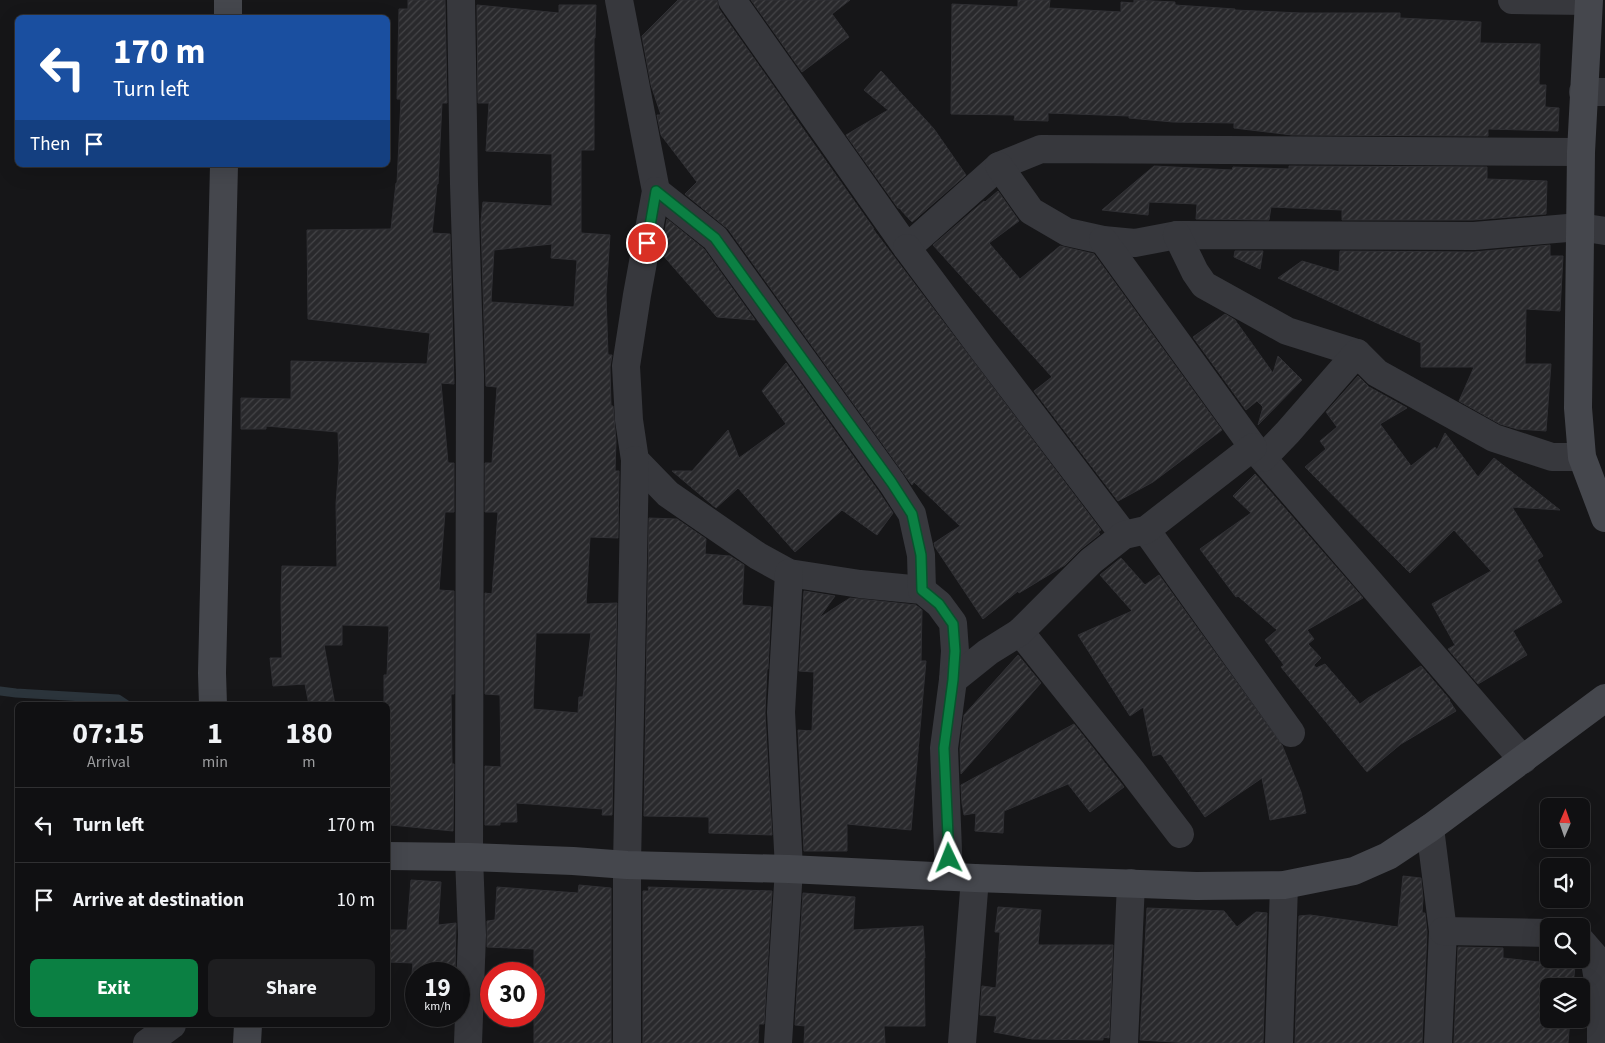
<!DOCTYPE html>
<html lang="en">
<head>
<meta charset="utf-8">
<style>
  body { margin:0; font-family:"Source Sans 3",sans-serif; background:#1e1e20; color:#f1f3f6; height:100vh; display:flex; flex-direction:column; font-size:19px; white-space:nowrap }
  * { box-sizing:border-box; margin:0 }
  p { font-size:16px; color:#9c9d9f }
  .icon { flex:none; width:28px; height:28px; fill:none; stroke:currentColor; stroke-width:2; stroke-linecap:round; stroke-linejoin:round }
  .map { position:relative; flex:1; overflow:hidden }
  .drawer { position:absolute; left:15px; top:702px; width:375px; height:325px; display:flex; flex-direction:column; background:#101012; border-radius:8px; box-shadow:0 5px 20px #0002,0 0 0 1px #303032 }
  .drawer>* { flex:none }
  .guide { position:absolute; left:15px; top:15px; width:375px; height:152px; border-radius:8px; box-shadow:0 5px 20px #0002,0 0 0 1px #303032; background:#1a4fa0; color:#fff; overflow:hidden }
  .needle { width:32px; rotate:2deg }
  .tools { position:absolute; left:1540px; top:798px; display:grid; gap:10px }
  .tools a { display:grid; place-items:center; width:50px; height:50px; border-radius:8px; background:#101012; box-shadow:0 5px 20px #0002,0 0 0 1px #303032; font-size:25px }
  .speed { position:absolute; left:405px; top:962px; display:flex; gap:10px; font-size:25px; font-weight:700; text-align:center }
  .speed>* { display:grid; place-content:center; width:65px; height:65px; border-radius:50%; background:#101012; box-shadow:0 5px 20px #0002,0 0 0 1px #303032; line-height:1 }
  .speed small { font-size:12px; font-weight:400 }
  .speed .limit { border:8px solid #d22; background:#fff; color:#111 }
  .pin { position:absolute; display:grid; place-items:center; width:42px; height:42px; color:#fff; margin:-21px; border:2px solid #fff; border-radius:50%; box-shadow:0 1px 5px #0007 }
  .me { position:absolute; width:55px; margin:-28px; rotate:358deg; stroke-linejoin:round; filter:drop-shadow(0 0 4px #0008) }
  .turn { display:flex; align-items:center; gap:18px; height:105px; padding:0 15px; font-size:22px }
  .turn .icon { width:65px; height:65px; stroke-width:2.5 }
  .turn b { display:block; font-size:35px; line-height:42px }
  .then { display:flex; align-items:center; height:48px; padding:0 15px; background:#0003; gap:10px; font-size:19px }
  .eta { display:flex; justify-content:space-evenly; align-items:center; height:85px; text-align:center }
  .eta b { font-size:30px; font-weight:700; line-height:35px }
  .action { display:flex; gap:10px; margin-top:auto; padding:10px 15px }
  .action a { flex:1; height:58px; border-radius:8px; background:#0b8043; color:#fff; font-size:20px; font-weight:700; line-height:58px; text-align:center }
  .action a+a { background:#1e1e20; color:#f1f3f6 }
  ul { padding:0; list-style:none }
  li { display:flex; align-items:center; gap:15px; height:75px; padding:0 15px; border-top:1px solid #303032 }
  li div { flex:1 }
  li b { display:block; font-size:19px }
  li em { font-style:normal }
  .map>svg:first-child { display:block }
</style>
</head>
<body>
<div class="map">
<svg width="1605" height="1043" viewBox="0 0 1605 1043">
  <defs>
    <pattern id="building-hatch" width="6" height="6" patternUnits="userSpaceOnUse" patternTransform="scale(1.25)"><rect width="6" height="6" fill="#29292c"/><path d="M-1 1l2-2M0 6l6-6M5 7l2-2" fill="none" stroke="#454548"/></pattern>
  </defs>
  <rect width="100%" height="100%" fill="#161618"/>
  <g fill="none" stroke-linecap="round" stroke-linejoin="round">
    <path stroke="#2c353c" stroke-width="9" d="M0,691L16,693L118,699L127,705"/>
  </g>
  <g fill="url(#building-hatch)" stroke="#303034" fill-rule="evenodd">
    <path d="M408,0H445L447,103H442L438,184H437L432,233L450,234L454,384L441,383L448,463H454V512H445L439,590L454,591V694H451L452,764H454L453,831L391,825L389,717H388V705H384V675H387L389,626L342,625V645H324L335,705H309L305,684L273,686L270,658H282L281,603L282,566L337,567L336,504L339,463L338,432L266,426V429H241V398L291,399V361L427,364L430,333L308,319L307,230L391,229L396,183H397L401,99H397L399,9H408Z"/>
    <path d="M678,0H717L719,9L789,108V109L874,229H873L1101,530L1098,532L1100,534L1081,549L1065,565L1019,593L1018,591L983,619L935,547L934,543L960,526L914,482L912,485L728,229L685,194L697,182L661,135L657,115H661L651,85L642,36Z"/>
    <path d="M751,0H850L832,14L849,37L802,72Z"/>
    <path d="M1018,0H1050L1049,8L1121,12V2L1134,3V0L1175,2V5L1235,9V10L1301,13H1400V18L1481,22L1480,43L1540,44L1539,85H1546L1545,107L1559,108L1558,131L1488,129V136L1292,135L1234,128V123L1173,122L1129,118V116L1048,113V121L1014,120L1015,115L951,114L952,4L1018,7Z"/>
    <path d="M477,5L559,13V5H596L595,38H594V150H581V233L610,235L606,295L608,355H612L610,367L611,406H613L616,441L615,471H619L618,538L590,537L586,604L617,603L612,815H602L603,809L516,803L517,822H500V825H485V766L501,767L500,695L485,694V593L492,594L498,512H485V463H492L497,387L486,386L481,221L483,202L552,206V154L486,151L489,103H478ZM552,244L551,258L577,260L574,307L491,302L494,250ZM536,633H591L583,697H579L578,713L533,709Z"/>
    <path d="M881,71L934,129L966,175L912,222L899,208H898L846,135L888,110L864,90Z"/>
    <path d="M1154,166L1232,170L1233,167L1289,169V166L1487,167V179L1547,181L1546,214L1473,220H1342V210L1271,207L1269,220L1196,219L1197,204L1149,202L1148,215L1102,210Z"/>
    <path d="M998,191L1019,221L989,243L1020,279L1060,246L1094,254L1222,430L1153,482L1118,501L1034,391L1052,377L933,245L984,201L985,202Z"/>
    <path d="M667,219L704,249L755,320L717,317L661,253Z"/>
    <path d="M1550,245V256H1563L1560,311L1526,309L1525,364H1551L1546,431L1517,429L1500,424L1459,401L1474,367H1421V343L1278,278L1302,261L1339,272L1340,251L1474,252Z"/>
    <path d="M1235,251H1263L1260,269L1234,257Z"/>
    <path d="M1225,314L1235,320L1273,373L1278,356L1302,380L1258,425L1263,407L1257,401L1246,410L1193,337Z"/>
    <path d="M786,363L879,492L893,513L877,535L842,510L795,552L738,488L716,508L672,471H692L728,430L739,458L786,424L762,391Z"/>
    <path d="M1358,376L1369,387L1407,408L1380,424L1411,466L1435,447L1437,450L1445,433L1478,477L1494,458L1560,510L1512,507L1543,556L1537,560L1562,602L1513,631L1527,655L1478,684L1448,649L1455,645L1432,604L1491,571L1454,530L1410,573L1305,467L1326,449L1320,441L1337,427L1326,412Z"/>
    <path d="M1255,474L1363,598L1307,630L1314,639L1308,644L1321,658L1314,665L1316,668L1325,664L1360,704L1368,698L1421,666L1450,700H1449L1456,711L1401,744L1367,772L1281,667L1284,665L1265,640L1277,630L1238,596L1236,597L1200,549L1251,513L1233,496Z"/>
    <path d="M649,518L677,519L706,539L705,554L730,556L744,565L742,605L771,607L768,669H767L765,713L772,835L709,833V817L644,816Z"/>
    <path d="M1121,558L1145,585L1159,575L1282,745L1301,792L1306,813L1270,820L1262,778L1205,817L1161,754L1153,756L1143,707L1130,716L1078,635L1132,611L1100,575Z"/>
    <path d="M804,591L835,596L819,618L850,598L916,605L922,610L921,661H926L911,830L847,824V851H804L798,730L812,731L814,672L799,671Z"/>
    <path d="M1018,655L1041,683L961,774L960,749L964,715Z"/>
    <path d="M1074,724L1124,787L1090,812L1068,784L1004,811L1003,833L975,831L976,813L964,815L962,803L961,785Z"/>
    <path d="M1403,876L1421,878L1423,899L1422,913H1425L1427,932L1422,1043H1295L1299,916L1310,915L1398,927Z"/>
    <path d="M411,880L441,882L438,925L456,923L455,974H412L413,963L388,962V930H407Z"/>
    <path d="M579,885L611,888V1043H534V949L487,947V921L495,920L497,887L578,893Z"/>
    <path d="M648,887L772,891L764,1024H759L758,1043H643V891H649Z"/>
    <path d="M803,893L855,897L853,930L923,926L925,958H924L925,1026H884L885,1043H804L805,1026L795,1025Z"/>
    <path d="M998,907L1041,910L1038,945H1113L1109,1038L1103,1037V1040L1032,1039L994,1032L997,1016L980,1015L982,986L996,988L1000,932H995Z"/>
    <path d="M1147,908L1224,911L1237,927L1256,912L1267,913L1263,1043H1190L1140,1040Z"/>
    <path d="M1458,947L1503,948V958L1575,966L1573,986H1549V1019H1570L1568,1043H1454Z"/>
  </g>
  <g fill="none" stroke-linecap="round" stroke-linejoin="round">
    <g stroke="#37383d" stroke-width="28">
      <path d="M461,0L464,184L470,375L469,857L472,935L468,1043"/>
      <path d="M619,0L656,191L637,295L626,366L629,420L635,460L668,494L758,556L789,573L860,584L922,590L939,604L953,623L955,651L953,680L944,748L949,876"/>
      <path d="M732,0L907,248L999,166L1041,149L1581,152"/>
      <path d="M1512,0L1588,1"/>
      <path d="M1583,92H1605"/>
      <path d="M999,166L1031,211L1067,232L1103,240L1135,243L1177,235L1474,236L1579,227L1605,231"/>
      <path d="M656,191L715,238L892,483L912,514L921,555L922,590"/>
      <path d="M1177,235L1195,272L1204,285L1287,331L1357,353"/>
      <path d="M1103,240L1253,447L1523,760"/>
      <path d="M907,248L983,350L1124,535"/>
      <path d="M1263,458L1288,432L1357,353L1377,373L1494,438L1552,457H1582"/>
      <path d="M1146,530L1291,733"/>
      <path d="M1020,632L1131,770L1180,834"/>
      <path d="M953,680L988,652L1020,632L1091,561L1124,535L1146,530L1253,447"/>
      <path d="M1430,828L1443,931L1438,1043"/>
      <path d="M1443,931L1549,933"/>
      <path d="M1581,941L1594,956L1601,999V1043"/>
      <path d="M147,1043L172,1025"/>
      <path d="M627,1043V865L635,460"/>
      <path d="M778,1043L789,869L781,712L789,573"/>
      <path d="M962,1043L975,878"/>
      <path d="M1124,1043L1131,883"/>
      <path d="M1279,1043L1284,885"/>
    </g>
    <g stroke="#45474d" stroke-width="28">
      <path d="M1589,0L1581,152L1578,408L1582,457L1605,518"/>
      <path d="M228,18V0"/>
      <path d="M213,705L212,673L224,165"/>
      <path d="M388,856L469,857L573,861L627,865L789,869L975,878L1196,886L1284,885L1354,871L1388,856L1430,828L1605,698"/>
      <path d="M247,1043L248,1025"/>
    </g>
  </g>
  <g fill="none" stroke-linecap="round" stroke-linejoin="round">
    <defs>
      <path id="route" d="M647,243L656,191L715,238L892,483L912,514L921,555L922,590L939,604L953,624L955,651L953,680L944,748L949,858"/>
    </defs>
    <use href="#route" stroke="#07532c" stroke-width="12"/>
    <use href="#route" stroke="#0b8043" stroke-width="9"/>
  </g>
</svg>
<div class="tools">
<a><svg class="needle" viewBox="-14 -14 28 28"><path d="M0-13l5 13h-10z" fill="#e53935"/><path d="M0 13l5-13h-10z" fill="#9c9d9f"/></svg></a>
<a><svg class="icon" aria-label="sound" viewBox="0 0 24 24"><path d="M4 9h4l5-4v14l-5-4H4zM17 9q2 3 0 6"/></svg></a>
<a><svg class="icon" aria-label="search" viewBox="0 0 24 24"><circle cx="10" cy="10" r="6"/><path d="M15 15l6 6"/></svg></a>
<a><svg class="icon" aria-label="layers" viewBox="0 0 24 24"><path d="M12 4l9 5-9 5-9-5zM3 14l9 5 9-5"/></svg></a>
</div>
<div class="speed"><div>19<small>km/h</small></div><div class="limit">30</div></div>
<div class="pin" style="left:647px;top:243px;background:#d93025"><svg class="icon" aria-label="arrive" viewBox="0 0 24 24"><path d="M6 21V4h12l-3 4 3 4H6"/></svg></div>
<svg class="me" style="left:949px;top:858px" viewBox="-20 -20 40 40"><path d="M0-17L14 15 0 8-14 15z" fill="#0b8043" stroke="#fff" stroke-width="4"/></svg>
<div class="guide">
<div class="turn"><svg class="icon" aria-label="left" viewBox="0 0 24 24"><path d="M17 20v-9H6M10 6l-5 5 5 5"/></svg><div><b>170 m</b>Turn left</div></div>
<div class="then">Then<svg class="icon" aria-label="arrive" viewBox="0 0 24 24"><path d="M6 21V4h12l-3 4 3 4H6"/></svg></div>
</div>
<section class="drawer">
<div class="eta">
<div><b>07:15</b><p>Arrival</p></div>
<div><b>1</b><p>min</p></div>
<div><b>180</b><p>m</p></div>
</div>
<ul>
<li><svg class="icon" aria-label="left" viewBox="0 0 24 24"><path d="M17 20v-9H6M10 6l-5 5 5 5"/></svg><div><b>Turn left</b></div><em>170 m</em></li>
<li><svg class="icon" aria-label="arrive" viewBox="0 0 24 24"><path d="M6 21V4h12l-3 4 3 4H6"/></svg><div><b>Arrive at destination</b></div><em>10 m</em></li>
</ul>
<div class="action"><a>Exit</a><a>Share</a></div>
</section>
</div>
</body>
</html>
